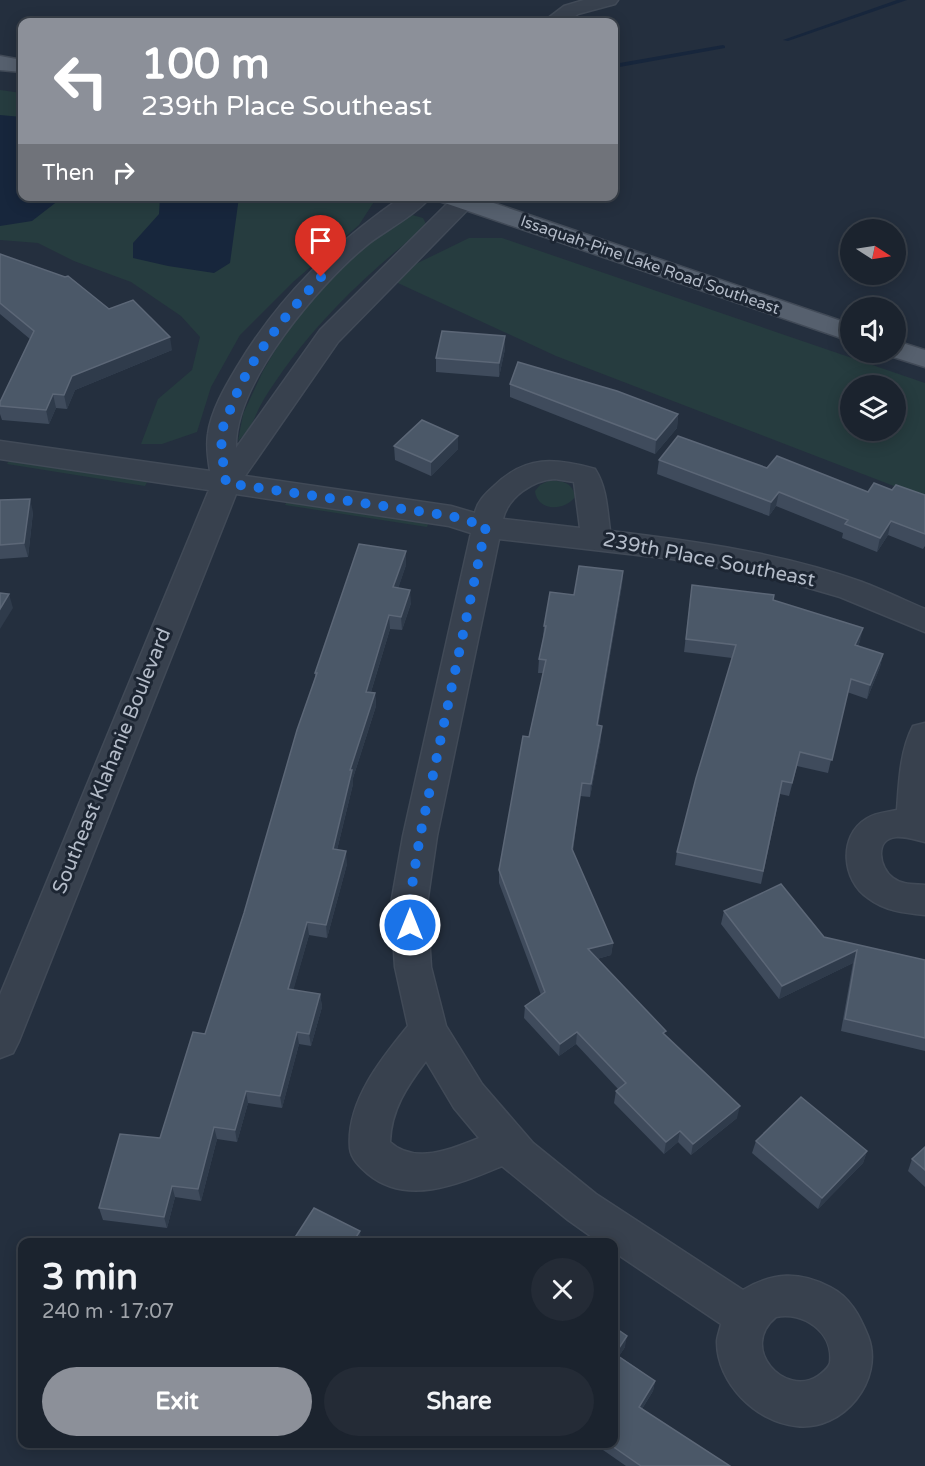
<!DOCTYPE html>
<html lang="en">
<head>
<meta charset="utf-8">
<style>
  body { margin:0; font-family:"Varela Round",sans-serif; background:#242b36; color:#f1f3f6; height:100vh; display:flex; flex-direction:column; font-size:22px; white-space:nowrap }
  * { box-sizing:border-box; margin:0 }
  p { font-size:20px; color:#a0a4aa }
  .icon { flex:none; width:33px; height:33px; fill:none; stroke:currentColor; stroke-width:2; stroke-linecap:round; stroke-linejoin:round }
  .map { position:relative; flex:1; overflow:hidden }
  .details { position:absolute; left:18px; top:1238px; width:600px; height:210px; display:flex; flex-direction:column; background:#1b232e; border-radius:12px; box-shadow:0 3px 15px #0003,0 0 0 2px #39404a }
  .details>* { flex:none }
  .top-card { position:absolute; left:18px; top:18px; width:600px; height:183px; border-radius:12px; box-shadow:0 3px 15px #0003,0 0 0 2px #39404a; background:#8c9099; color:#fff; overflow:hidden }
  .needle { width:39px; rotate:102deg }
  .fabs { position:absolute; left:840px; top:219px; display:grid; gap:12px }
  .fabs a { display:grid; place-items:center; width:66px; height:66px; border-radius:50%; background:#1b232e; box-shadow:0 3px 15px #0003,0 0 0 2px #39404a; font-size:30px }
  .pin { position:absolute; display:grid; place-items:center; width:51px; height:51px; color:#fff; margin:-62px -26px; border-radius:50% 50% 50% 0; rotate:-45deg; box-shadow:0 0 6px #0007 }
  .pin .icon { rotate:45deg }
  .me { position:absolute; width:66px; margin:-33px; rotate:0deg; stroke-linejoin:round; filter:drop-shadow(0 0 4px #0008) }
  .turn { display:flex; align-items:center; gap:21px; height:126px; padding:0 24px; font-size:27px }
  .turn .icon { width:78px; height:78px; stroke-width:2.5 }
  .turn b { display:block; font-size:42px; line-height:51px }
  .then { display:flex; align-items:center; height:57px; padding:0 24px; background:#0003; gap:12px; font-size:22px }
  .round { display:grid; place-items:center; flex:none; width:63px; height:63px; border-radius:32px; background:#242b36 }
  .headline { display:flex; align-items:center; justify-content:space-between; height:102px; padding:0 24px }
  h1 { font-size:36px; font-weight:700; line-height:45px }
  .cta { display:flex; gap:12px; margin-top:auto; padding:12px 24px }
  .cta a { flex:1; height:69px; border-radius:36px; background:#8c9099; color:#fff; font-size:24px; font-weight:700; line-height:69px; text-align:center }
  .cta a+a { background:#242b36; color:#f1f3f6 }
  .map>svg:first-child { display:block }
</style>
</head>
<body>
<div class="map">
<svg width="925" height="1466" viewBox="0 0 925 1466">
  <rect width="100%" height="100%" fill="#242f3e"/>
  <g fill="#263c3f" fill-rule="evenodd">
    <path d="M0,90L22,93V196L377,197L359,225L293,282L240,335L211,387L197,432L162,444H141L158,399L192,370L200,337L181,316L131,282L74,261L38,243L0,240Z"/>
    <path d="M405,213L423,218L427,226C379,263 326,312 290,361C281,373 272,386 264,399C253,418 255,424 238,441L243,414L263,371L294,318L361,241Z"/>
    <path d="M469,238H502L925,383V498L556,356L387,278ZM850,386H896V430H850Z"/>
    <path d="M13,454L151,475L145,486L7,464Z"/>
    <path d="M548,481C561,480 573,482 575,497C565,511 537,512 535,491L540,485Z"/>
    <path d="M289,497L430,519L427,527L285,505Z"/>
  </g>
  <g fill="#17263c">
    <path d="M0,115L22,117V196L63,197L32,221L0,226Z"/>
    <path d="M160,197H239L230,263L214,273L168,266L133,258V243L159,214Z"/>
  </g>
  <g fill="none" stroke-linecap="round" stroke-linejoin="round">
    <g fill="#17263c" fill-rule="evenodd">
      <path d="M897,0H907L788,41L783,40Z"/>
      <path d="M723,45L725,46V48L614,68V64Z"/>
    </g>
    <defs>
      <g id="minor">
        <path d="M584,0H618L615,4L578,14L567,22H543L564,6Z"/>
        <path d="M403,196H431C420,212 385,231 368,244C320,283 234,383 236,448L320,330L455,196H481L338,342L245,476L451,506L475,513C477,502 485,494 494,486C526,455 555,458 595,469C607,488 607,509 610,531C693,541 783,553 862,582C883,590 904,600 925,609V632L840,597L778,579L672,559L499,539L437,836L427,904L431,967L446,1026L482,1084L533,1143L596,1194L743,1290C773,1272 799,1271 830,1287C850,1297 860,1316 868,1336C885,1380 843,1432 796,1426C756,1422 717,1383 717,1342C717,1337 720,1330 721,1324L614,1252V1242H599L568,1220L502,1166C461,1183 408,1207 368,1174C360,1167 351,1159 350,1148C346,1102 381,1059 408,1026L395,967L391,904L403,836L471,533L449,526L236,494L19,1041L13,1053L0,1058V995L209,490L0,459V441L210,471C208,459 206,447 208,434C211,411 225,387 237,367C281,294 333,245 403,196ZM555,479L574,482L580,528L503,519C508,497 533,480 555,479ZM426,1061L454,1108L479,1138C452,1149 415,1165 390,1142C391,1110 407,1086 426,1061ZM776,1317C803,1311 834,1332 830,1363C828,1369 823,1372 818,1376C785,1398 738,1348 776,1317Z"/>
        <path d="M925,723V842C916,840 905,836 896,837C874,839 879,868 893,878C902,885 914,884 925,885V915C904,913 885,911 868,898C842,881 838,836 866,819C874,813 887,812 897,810C899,782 900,751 913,726Z"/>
      </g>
      <g id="major">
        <path d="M0,56L22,60V72L0,70Z"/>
        <path d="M436,196H473L850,324V341L439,201Z"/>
        <path d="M896,341L925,350V367L887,355L885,352H896Z"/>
      </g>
    </defs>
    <use href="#minor" stroke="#414a57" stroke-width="3"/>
    <use href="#major" stroke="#414a57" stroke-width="3"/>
    <use href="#minor" fill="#38414e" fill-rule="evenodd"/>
    <use href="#major" fill="#56606e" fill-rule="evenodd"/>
  </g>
  <g fill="#3f4b5c">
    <path d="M0,254L109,309L172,350L75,390L67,409L56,408L49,424L2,420L0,414V402L30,339L0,314Z"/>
    <path d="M505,349L499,377L436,372V358Z"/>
    <path d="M510,384L678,414L677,428L655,454L510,397Z"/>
    <path d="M394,446L458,449L431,476L395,460Z"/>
    <path d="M659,460L767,468L868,492L892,490L925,495V546L923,549L888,535L877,552L842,538L843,533L776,506L769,516L657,474Z"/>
    <path d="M0,500L33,512L28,557L0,559Z"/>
    <path d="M406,565L398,588L411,603L402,630L390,629L371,692L375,693L376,706L353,778V784L337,850L347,864L327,938L309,935L293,990L320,994L322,1007L311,1046L299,1044L282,1108L248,1103L237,1142L217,1139L201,1201L175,1197L167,1228L103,1220L99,1208L160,1138L205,1034L244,913L315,678V673Z"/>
    <path d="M623,571L622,585L598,726L601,739L590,797L580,796L573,851L613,943L611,955L597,959L665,1035L737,1118L691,1155L678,1142L664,1154L614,1103L616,1091L618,1089L576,1044L559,1056L524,1018L525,1006L541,995L499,883V870L543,673H538L539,659L543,639L544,626L574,595Z"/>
    <path d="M692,585L773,600L860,641L858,646L883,654L880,667L867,699L847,692L828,773L797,766L789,796L780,794L761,884L675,865L677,852L732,658L684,652Z"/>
    <path d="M724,911L824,937L925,960V1051L841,1031L853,963L779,999L721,924Z"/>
    <path d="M756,1141L867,1151L863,1163L818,1209L752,1153Z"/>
    <path d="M925,1147V1187L908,1171L912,1159Z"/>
    <path d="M614,1327L625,1347L619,1356L655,1381L653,1391L642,1409L730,1466H626L593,1443H614Z"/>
  </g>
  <g fill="#2f3b4b">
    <path d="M505,336V349L499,377V363Z"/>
    <path d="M170,337L172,350L75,390L67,409L64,395L72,376Z"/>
    <path d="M53,394L56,408L49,424L46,410Z"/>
    <path d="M678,414L677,428L655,454L656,440Z"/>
    <path d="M458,436V449L431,476V462Z"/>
    <path d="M779,492L776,506L769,516L771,502Z"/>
    <path d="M30,499L33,512L28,557L24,543Z"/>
    <path d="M891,521L888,535L877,552L880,538Z"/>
    <path d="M406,551V565L394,601L393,587Z"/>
    <path d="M623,571L622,585L596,739L597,725Z"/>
    <path d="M410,590L411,603L402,630L401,617Z"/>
    <path d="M9,594L13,608L0,629V609Z"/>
    <path d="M389,615L390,629L367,705L366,692Z"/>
    <path d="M863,628L860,641L852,659L855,645Z"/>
    <path d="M883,654L880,667L867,699L870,685Z"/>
    <path d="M375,693L376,706L353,778V784L334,862L333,849L350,770Z"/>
    <path d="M602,726L601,739L590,797L591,784Z"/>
    <path d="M582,783L580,796L571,862L572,849Z"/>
    <path d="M346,851L347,864L327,938L326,925Z"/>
    <path d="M307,922L309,935L290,1002L288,989Z"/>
    <path d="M613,943L611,955L586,962L588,949Z"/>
    <path d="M857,950L853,963L779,999L782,986Z"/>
    <path d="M320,994L322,1007L311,1046L309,1034Z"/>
    <path d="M297,1032L299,1044L282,1108L280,1096Z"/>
    <path d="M577,1032L576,1044L559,1056L560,1044Z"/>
    <path d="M246,1091L248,1103L237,1142L235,1130Z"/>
    <path d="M740,1106L737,1118L691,1155L693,1144Z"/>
    <path d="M214,1127L217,1139L201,1201L198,1189Z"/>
    <path d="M680,1131L678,1142L664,1154L666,1142Z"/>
    <path d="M867,1151L863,1163L818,1209L822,1198Z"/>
    <path d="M172,1186L175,1197L167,1228L164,1217Z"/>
    <path d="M360,1231L361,1242H353Z"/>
    <path d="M627,1336L625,1347L614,1364L615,1354Z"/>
    <path d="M655,1381L653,1391L637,1417L639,1407Z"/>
  </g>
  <g fill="#4b5868" stroke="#5c6777" stroke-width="1.5">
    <path d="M0,254L65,277L68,276L109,309L133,300L170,337L72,376L64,395L53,394L46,410L0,406V402L34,331L0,303Z"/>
    <path d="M442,331L505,336L499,363L436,358Z"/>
    <path d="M518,362L617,391L678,414L656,440L510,384Z"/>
    <path d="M422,420L458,436L431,462L394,446Z"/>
    <path d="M678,436L767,468L777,456L868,492L874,483L892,490L896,485L925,495V534L891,521L880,538L845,524L848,520L779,492L771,502L659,460Z"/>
    <path d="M30,499L24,543L0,545V500Z"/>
    <path d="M359,544L406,551L393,587L410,590L401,617L389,615L366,692L375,693L350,770H352L333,849L346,851L326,925L307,922L288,989L320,994L309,1034L297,1032L280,1096L246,1091L235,1130L214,1127L198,1189L172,1186L164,1217L99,1208L120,1134L160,1138L193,1032L205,1034L244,913L297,730L317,673H315Z"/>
    <path d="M579,566L623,571L597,725L602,726L591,784L582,783L572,849L613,943L588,949L666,1031L663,1033L740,1106L693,1144L680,1131L666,1142L616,1091L626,1083L577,1032L560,1044L525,1006L545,992L499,870L523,736L529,737L546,660L539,659L546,626H544L550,592L574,595Z"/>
    <path d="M692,585L774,595L773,600L863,628L855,645L883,654L870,685L851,679L832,760L800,752L792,783L782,781L763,871L677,852L696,778L736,645L686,639Z"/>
    <path d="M0,593L9,594L0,609Z"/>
    <path d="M781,884L824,937L925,960V1038L845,1019L857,950L782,986L724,911Z"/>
    <path d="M801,1097L867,1151L822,1198L756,1141Z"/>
    <path d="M925,1147V1170L912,1159Z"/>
    <path d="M314,1208L360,1231L353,1242H292Z"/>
    <path d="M614,1327L627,1336L615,1354L655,1381L639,1407L730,1466H641L608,1443H614Z"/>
  </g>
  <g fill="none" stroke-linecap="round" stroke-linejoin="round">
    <path stroke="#1a73e8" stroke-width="10" stroke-dasharray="0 18" d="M321,277C284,317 249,358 230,410C227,417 223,425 222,432C220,449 224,466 226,483L451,516L486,526L420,836L409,904L410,925"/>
  </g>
  <g text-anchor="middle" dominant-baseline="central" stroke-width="6" stroke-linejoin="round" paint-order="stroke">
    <g font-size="16" fill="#b4bcc9" stroke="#1d2633">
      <text transform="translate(650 265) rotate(19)">Issaquah-Pine Lake Road Southeast</text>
    </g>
    <g font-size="20" fill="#b4bcc9" stroke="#1d2633">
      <text transform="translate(709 560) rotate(11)">239th Place Southeast</text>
      <text transform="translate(112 761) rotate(-68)">Southeast Klahanie Boulevard</text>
    </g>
  </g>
</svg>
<div class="fabs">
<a><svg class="needle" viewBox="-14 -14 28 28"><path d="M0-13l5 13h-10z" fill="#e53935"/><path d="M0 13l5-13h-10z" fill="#a0a4aa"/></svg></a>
<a><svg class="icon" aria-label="sound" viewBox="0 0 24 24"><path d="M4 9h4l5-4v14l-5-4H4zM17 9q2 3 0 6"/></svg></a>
<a><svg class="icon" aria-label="layers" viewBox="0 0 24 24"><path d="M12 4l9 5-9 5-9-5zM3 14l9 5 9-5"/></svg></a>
</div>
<div class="pin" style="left:321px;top:277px;background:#d93025"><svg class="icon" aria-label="arrive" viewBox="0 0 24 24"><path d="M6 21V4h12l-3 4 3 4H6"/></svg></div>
<svg class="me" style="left:410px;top:925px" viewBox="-20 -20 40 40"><circle r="17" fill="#1a73e8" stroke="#fff" stroke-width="3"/><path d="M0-11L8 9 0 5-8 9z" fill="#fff"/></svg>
<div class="top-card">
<div class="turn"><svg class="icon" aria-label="left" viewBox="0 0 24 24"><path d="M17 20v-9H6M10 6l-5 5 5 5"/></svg><div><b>100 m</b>239th Place Southeast</div></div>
<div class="then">Then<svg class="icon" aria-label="right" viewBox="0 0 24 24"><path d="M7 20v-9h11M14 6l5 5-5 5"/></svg></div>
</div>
<section class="details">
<div class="headline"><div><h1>3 min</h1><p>240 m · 17:07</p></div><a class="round"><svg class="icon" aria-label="close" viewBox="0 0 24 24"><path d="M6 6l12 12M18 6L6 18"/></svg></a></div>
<div class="cta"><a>Exit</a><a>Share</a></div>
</section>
</div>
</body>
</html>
